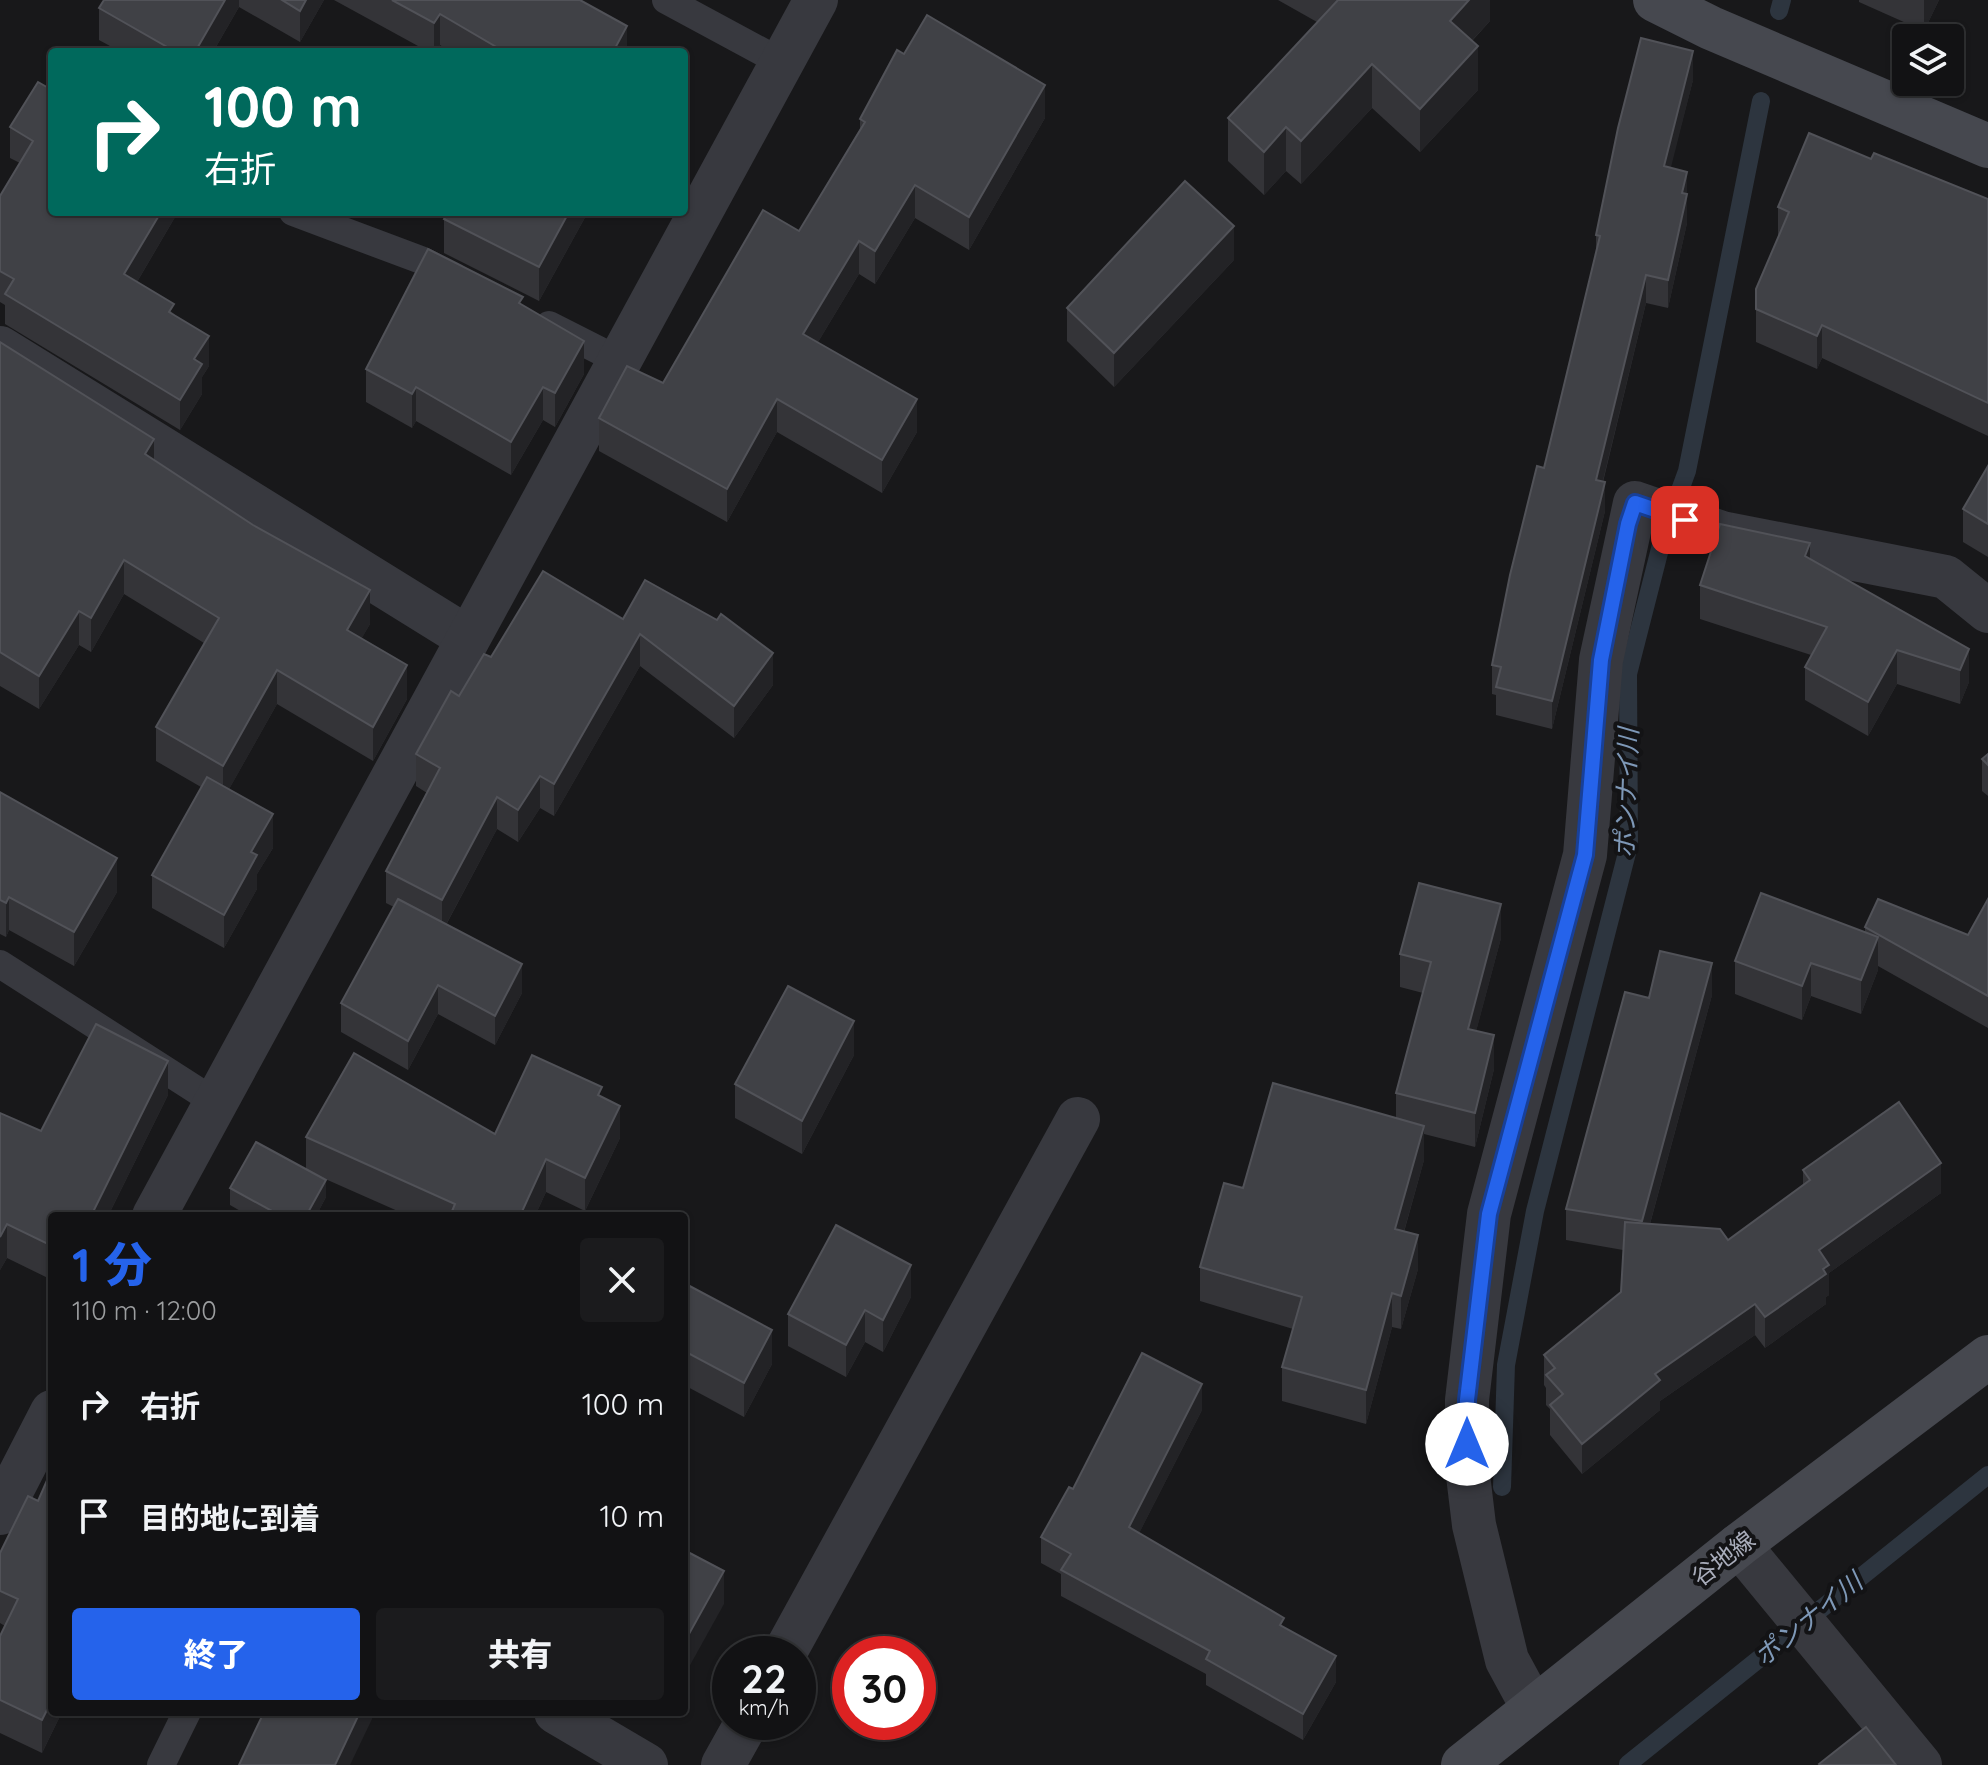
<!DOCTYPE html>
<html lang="ja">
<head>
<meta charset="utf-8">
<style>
  body { margin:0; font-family:Quicksand,"Noto Sans JP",sans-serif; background:#1b1b1d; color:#f1f3f6; height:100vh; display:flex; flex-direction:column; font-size:30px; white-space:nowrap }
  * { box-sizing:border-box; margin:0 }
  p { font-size:26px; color:#9c9ea0 }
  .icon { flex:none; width:44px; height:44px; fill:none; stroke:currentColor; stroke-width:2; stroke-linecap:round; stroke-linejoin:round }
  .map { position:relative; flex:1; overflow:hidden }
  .details { position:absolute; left:48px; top:1212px; width:640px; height:504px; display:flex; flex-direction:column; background:#121214; border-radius:8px; box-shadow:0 2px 6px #0004,0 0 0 2px #313234 }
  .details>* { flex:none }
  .banner { position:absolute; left:48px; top:48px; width:640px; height:168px; border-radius:8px; box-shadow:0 2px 6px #0004,0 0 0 2px #313234; background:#00695c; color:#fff; overflow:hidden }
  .controls { position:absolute; left:1892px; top:24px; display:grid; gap:16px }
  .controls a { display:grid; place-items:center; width:72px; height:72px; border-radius:8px; background:#121214; box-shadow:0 2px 6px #0004,0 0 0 2px #313234; font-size:40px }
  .speed { position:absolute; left:712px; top:1636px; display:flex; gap:16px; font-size:40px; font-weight:700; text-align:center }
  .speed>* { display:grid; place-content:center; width:104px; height:104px; border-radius:50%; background:#121214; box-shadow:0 2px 6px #0004,0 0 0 2px #313234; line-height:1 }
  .speed small { font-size:20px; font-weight:400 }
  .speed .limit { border:12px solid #d22; background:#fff; color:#111 }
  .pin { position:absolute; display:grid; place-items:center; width:68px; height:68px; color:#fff; margin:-34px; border-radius:16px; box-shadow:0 4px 12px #0006 }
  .me { position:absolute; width:88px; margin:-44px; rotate:0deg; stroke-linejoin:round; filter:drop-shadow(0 0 6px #0008) }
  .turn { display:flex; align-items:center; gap:28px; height:168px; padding:0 24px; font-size:36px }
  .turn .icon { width:104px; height:104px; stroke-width:2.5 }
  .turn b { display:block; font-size:56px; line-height:68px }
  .round { display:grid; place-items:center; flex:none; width:84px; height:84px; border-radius:8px; background:#1b1b1d }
  .summary { display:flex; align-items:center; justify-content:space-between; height:136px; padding:0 24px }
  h1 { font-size:48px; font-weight:800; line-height:60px; color:#2563eb }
  .primary-button { display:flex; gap:16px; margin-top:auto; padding:16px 24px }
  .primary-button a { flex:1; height:92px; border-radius:8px; background:#2563eb; color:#fff; font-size:32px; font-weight:800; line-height:92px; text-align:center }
  .primary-button a+a { background:#1b1b1d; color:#f1f3f6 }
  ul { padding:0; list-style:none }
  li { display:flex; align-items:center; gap:24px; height:112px; padding:0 24px }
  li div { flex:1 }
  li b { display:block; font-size:30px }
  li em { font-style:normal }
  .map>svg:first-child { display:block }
</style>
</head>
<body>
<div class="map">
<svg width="1988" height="1765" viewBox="0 0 1988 1765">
  <rect width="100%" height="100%" fill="#18181a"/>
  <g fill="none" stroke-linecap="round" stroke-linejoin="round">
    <g stroke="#2d353f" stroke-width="18">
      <path d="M1779,11L1782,0"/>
      <path d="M1502,1487L1506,1365L1535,1211L1629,845L1628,674L1663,537L1687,471L1761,101"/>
      <path d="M1628,1764L1988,1475"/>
    </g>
    <g stroke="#38393f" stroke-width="28">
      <path d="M666,0L781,62"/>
      <path d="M293,212L421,260L455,277"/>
      <path d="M549,325L620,361"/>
      <path d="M0,964L215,1102"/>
      <path d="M161,1765L187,1712"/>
    </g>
    <g stroke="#38393f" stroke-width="44">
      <path d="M0,348L468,638"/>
      <path d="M154,1216L816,0"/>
      <path d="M0,1513L52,1412"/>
      <path d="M1739,1545L1920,1765"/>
      <path d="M784,1654L1078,1119"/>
      <path d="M1533,1708L1507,1660L1474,1525L1467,1467V1400L1489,1214L1585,855L1601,660L1635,503L1722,533L1946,577L1988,611"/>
      <path d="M556,1712L646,1765"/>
      <path d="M723,1765L747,1722"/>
    </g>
    <g stroke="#46484f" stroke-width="44">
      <path d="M1655,0L1711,28L1988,146"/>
      <path d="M1463,1765L1739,1545L1988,1357"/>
    </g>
  </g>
  <g fill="#343438">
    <path d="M104,0H324L300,42L239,7L213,52H121L99,40V8Z"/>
    <path d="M334,0H580L627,52H451L440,45L436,52H429Z"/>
    <path d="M1278,0H1490V21L1472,41L1478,90L1420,152L1372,108L1301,184L1286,171L1264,195L1228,161V118L1317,22Z"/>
    <path d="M1859,0H1939L1924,31L1859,2Z"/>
    <path d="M904,54L1045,118L969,250L915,218L875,284L859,274L818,342L917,432L882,493L777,432L727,522L599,451V418L663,383L799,231L860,129V119Z"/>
    <path d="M1693,80L1670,168L1687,172V223L1668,308L1646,303L1603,482L1605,511L1552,729L1496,715V695L1492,694V665L1544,468L1596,254V235Z"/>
    <path d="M10,127L178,212L137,282L174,314L209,366L202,377V394L180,430L5,324V305L0,302V196L20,163L10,158Z"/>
    <path d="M1871,159L1988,199V436L1822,358L1817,369L1756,342V289L1778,238V207Z"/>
    <path d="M588,212L539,301L444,253V219Z"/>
    <path d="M1234,260L1114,387L1067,341V308Z"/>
    <path d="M523,305L584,374L555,427L543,420L511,475L416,421L412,428L366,402V369Z"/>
    <path d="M0,342L370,624L361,639L407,699L373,761L277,704L229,789L273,848L257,874V889L224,948L152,908V875L201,787L156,761V727L204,643L124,594L91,652L79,645L39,709L0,686Z"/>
    <path d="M1988,466V557L1963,542V509Z"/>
    <path d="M1810,559L1969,649V682L1960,704L1897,684L1868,736L1805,700V667L1811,655L1700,619V585Z"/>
    <path d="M623,619L773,685L734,738L640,666L554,816L540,808L518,842L497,829L446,925L522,993L495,1045L438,1014L408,1070L341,1032V1003L394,907L386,903V871L427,793L416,786V754L459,696L491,657Z"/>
    <path d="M1988,754V796L1982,791V759Z"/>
    <path d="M0,792L117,892L74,966L9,930L6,937L0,934Z"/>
    <path d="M1988,899V1028L1878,966V970L1861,1014L1811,996L1802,1020L1735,994V961L1865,932V927L1968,935Z"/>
    <path d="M1501,938L1476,1031L1494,1069L1475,1147L1424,1134V1160L1404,1232L1418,1269L1401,1329L1392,1327L1366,1424L1282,1401V1367L1293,1329L1200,1301V1267L1243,1188L1396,1118V1093L1423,993L1400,987V954Z"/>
    <path d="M1712,995L1650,1224L1728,1240L1803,1185V1170L1941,1193L1829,1273V1295L1826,1297V1304L1765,1348L1755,1335L1660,1401V1410L1582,1474L1550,1435V1409L1546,1405V1388L1544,1385V1355L1621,1292L1623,1250L1566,1240V1209L1649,998Z"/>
    <path d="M854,1055L802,1154L735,1118V1084Z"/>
    <path d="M168,1095L108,1216H52V1280L7,1258L0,1270V1113L41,1131Z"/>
    <path d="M602,1097L620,1138L585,1211L546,1192L535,1216H409L314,1174L326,1197L316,1216H249L230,1205V1188L306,1169V1137L495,1134Z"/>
    <path d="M684,1283L772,1364L744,1417L684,1385Z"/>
    <path d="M911,1297L883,1352L865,1342L846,1377L788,1346V1314Z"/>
    <path d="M1202,1410L1139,1533L1284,1627L1336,1682L1303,1740L1206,1685V1674L1061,1596V1574L1041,1563V1537L1073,1489Z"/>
    <path d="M28,1496L52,1712H62L42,1753L0,1733V1636L5,1626L0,1623V1553Z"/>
  </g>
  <g fill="#232326">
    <path d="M225,0H239V7L213,52H195Z"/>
    <path d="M306,0H324L300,42V11Z"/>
    <path d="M1469,0H1490V21L1450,64V21Z"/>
    <path d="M1924,0H1939L1924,31Z"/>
    <path d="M440,14V45L436,52H434V23Z"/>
    <path d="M627,26V52H613Z"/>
    <path d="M1478,46V90L1420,152V109Z"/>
    <path d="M1693,51V80L1664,195V166Z"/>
    <path d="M1372,64V108L1301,184V141Z"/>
    <path d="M1045,85V118L969,250V217Z"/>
    <path d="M1286,127V171L1264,195V152Z"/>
    <path d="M1687,172V223L1668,308V280L1682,193Z"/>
    <path d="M915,185V218L875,284V251Z"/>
    <path d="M161,212H178L124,304V274Z"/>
    <path d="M569,212H588L539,301V267Z"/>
    <path d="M1234,226V260L1114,387V353Z"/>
    <path d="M859,241V274L803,367V334Z"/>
    <path d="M1646,275V303L1596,509V480Z"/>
    <path d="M1822,325V358L1817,369V336Z"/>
    <path d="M209,336V366L202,377V394L180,430V400L194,359Z"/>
    <path d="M584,341V374L555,427V393Z"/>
    <path d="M416,387V421L412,428V394Z"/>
    <path d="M543,387V420L511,475V442Z"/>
    <path d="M777,399V432L727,522V489Z"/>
    <path d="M917,399V432L882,493V460Z"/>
    <path d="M154,439V473L145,454Z"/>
    <path d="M1605,482V511L1552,729V701Z"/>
    <path d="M1810,543V576L1805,556Z"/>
    <path d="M124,560V594L91,652V618Z"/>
    <path d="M370,590V624L347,664V630Z"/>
    <path d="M79,611V645L39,709V676Z"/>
    <path d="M640,634V666L554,816V784Z"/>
    <path d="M1969,649V682L1960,704V670Z"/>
    <path d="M1897,650V684L1868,736V702Z"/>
    <path d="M773,653V685L734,738V706Z"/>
    <path d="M407,665V699L373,761V727Z"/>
    <path d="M277,670V704L223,800V766Z"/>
    <path d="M540,776V808L518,842V810Z"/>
    <path d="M497,797V829L442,932V900Z"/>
    <path d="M273,814V848L257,874V889L224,948V915L251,852Z"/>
    <path d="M117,858V892L74,966V932Z"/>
    <path d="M9,897V930L6,937V903Z"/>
    <path d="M1501,904V938L1468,1062V1029Z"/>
    <path d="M1878,937V970L1861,1014V980Z"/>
    <path d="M1712,963V995L1642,1253V1221Z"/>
    <path d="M1811,963V996L1802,1020V986Z"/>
    <path d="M522,964V993L495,1045V1016Z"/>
    <path d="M438,985V1014L408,1070V1041Z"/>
    <path d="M854,1021V1055L802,1154V1121Z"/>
    <path d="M1494,1035V1069L1475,1147V1113Z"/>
    <path d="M168,1061V1095L108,1216H91Z"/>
    <path d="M620,1106V1138L585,1211V1178Z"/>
    <path d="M1424,1126V1160L1395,1263V1229Z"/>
    <path d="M546,1159V1192L535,1216H520Z"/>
    <path d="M1941,1163V1193L1829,1273V1295L1826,1297V1304L1765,1348V1317L1819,1250Z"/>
    <path d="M326,1180V1197L316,1216H306Z"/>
    <path d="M7,1224V1258L0,1270V1237Z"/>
    <path d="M1418,1235V1269L1401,1329V1296Z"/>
    <path d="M911,1265V1297L883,1352V1320Z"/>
    <path d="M1392,1293V1327L1366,1424V1390Z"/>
    <path d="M1755,1304V1335L1660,1401V1410L1582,1474V1444L1655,1374Z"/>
    <path d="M865,1310V1342L846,1377V1345Z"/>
    <path d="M772,1330V1364L744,1417V1383Z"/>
    <path d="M1202,1384V1410L1129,1553V1527Z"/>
    <path d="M724,1571V1604L684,1676V1643Z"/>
    <path d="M1336,1656V1682L1303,1740V1714Z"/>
    <path d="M52,1700V1712H62L42,1753V1720Z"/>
    <path d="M360,1712H372V1719L350,1765H335Z"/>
  </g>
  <g fill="#404146" stroke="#515258" stroke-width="2">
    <path d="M104,0H225L195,52H176L99,8Z"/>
    <path d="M282,0H306L300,11Z"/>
    <path d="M392,0H580L627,26L613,52H505L440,14L434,23Z"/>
    <path d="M1338,0H1469L1450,21L1478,46L1420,109L1372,64L1301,141L1286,127L1264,152L1228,118Z"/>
    <path d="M927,15L1045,85L969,217L915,185L875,251L859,241L803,334L917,399L882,460L777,399L727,489L599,418L627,366L663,383L763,210L799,231L865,122L860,119L897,50L904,54Z"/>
    <path d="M1641,38L1693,51L1664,166L1687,172L1682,193L1687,194L1668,280L1646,275L1596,480L1605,482L1552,701L1496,687L1501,667L1492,665L1510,575L1537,466L1544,468L1600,236L1596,235L1618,128Z"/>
    <path d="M38,82L52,90V212H161L124,274L174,304L169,312L209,336L194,359L202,364L180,400L5,294L14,279L0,271V196L33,141L10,127Z"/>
    <path d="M1809,133L1871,159L1874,153L1988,199V403L1822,325L1817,336L1756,309V289L1789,212L1778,207Z"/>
    <path d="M1185,181L1234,226L1114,353L1067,308Z"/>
    <path d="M448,212H569L539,267L444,219Z"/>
    <path d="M428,249L523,297L519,303L584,341L555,393L543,387L511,442L416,387L412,394L366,369Z"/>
    <path d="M0,342L154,439L145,454L253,525L370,590L347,630L407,665L373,727L277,670L223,766L156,727L219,618L124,560L91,618L79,611L39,676L0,652Z"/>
    <path d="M1988,466V524L1963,509Z"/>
    <path d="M1720,524L1810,543L1805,556L1969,649L1960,670L1897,650L1868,702L1805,667L1827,627L1700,585Z"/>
    <path d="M543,571L623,619L645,580L717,620L721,614L773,653L734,706L640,634L554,784L540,776L518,810L497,797L442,900L386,871L440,768L416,754L451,691L459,696L484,654L491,657Z"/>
    <path d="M1988,754V765L1982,759Z"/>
    <path d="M207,777L273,814L251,852L257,855L224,915L152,875Z"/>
    <path d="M0,792L117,858L74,932L9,897L6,903L0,900Z"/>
    <path d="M1419,883L1501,904L1468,1029L1494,1035L1475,1113L1396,1093L1431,962L1400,954Z"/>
    <path d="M1761,893L1878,937L1861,980L1811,963L1802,986L1735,961Z"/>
    <path d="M398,899L522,964L495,1016L438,985L408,1041L341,1003Z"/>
    <path d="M1878,899L1968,935L1988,899V996L1865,927Z"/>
    <path d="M1660,951L1712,963L1642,1221L1566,1209L1625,992L1649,998Z"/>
    <path d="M788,986L854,1021L802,1121L735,1084Z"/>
    <path d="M96,1024L168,1061L91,1216H52V1246L7,1224L0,1237V1113L41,1131Z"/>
    <path d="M354,1053L495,1134L532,1055L602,1087L598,1095L620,1106L585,1178L546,1159L520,1216H450L455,1204L306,1137Z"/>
    <path d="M1273,1083L1424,1126L1395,1229L1418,1235L1401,1296L1392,1293L1366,1390L1282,1367L1302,1297L1200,1267L1224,1183L1243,1188Z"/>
    <path d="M1899,1102L1941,1163L1819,1250L1829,1265L1823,1269L1826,1274L1765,1317L1755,1304L1655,1374L1660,1380L1582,1444L1550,1405L1563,1394L1546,1375L1555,1368L1544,1355L1621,1292L1625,1222L1720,1229L1728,1240L1810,1180L1803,1170Z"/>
    <path d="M256,1142L326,1180L306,1216H281L230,1188Z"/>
    <path d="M836,1225L911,1265L883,1320L865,1310L846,1345L788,1314Z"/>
    <path d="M684,1283L772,1330L744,1383L684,1351Z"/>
    <path d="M1142,1353L1202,1384L1129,1527L1284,1618L1280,1625L1336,1656L1303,1714L1206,1659L1210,1651L1061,1570L1071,1554L1041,1537L1069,1487L1073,1489Z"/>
    <path d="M52,1469V1700L42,1720L0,1700V1636L18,1599L0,1591V1553L28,1496L38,1501Z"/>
    <path d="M684,1550L724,1571L684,1643Z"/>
    <path d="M264,1712H360L335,1765H239Z"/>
    <path d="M1866,1727L1896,1765H1820L1819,1764Z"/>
  </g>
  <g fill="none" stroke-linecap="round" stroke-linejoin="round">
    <defs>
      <path id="route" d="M1467,1444V1400L1489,1214L1585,855L1601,660L1628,524L1635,503L1685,520"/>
    </defs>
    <use href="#route" stroke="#184099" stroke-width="20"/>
    <use href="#route" stroke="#2563eb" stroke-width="14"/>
  </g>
  <g text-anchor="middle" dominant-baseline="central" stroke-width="8" stroke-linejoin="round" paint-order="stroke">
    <g font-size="24" fill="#a9adbb" stroke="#131315">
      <text transform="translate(1723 1558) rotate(-38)">谷地線</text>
    </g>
    <g font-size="26" font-style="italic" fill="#7e98b7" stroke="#131315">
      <text transform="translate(1626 793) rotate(-88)">ポンナイ川</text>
      <text transform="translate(1808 1619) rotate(-39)">ポンナイ川</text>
    </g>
  </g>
</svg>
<div class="controls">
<a><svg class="icon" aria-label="layers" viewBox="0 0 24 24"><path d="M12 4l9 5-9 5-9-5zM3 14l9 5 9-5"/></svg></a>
</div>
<div class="speed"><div>22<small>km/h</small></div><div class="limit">30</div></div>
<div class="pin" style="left:1685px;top:520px;background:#d93025"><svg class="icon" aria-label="arrive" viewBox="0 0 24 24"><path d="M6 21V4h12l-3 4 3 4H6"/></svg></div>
<svg class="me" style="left:1467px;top:1444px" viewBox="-20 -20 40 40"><circle r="19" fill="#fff"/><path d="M0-13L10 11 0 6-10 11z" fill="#2563eb"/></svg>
<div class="banner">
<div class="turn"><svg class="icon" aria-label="right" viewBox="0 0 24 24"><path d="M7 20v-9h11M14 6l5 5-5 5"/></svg><div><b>100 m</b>右折</div></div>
</div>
<section class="details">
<div class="summary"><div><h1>1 分</h1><p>110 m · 12:00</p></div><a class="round"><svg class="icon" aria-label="close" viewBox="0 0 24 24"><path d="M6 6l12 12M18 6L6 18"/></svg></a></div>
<ul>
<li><svg class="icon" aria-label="right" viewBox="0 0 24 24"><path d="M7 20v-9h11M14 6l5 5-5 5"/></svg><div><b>右折</b></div><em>100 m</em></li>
<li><svg class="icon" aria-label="arrive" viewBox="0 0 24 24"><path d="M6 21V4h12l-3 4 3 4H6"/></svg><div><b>目的地に到着</b></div><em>10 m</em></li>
</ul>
<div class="primary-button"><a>終了</a><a>共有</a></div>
</section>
</div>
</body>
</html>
